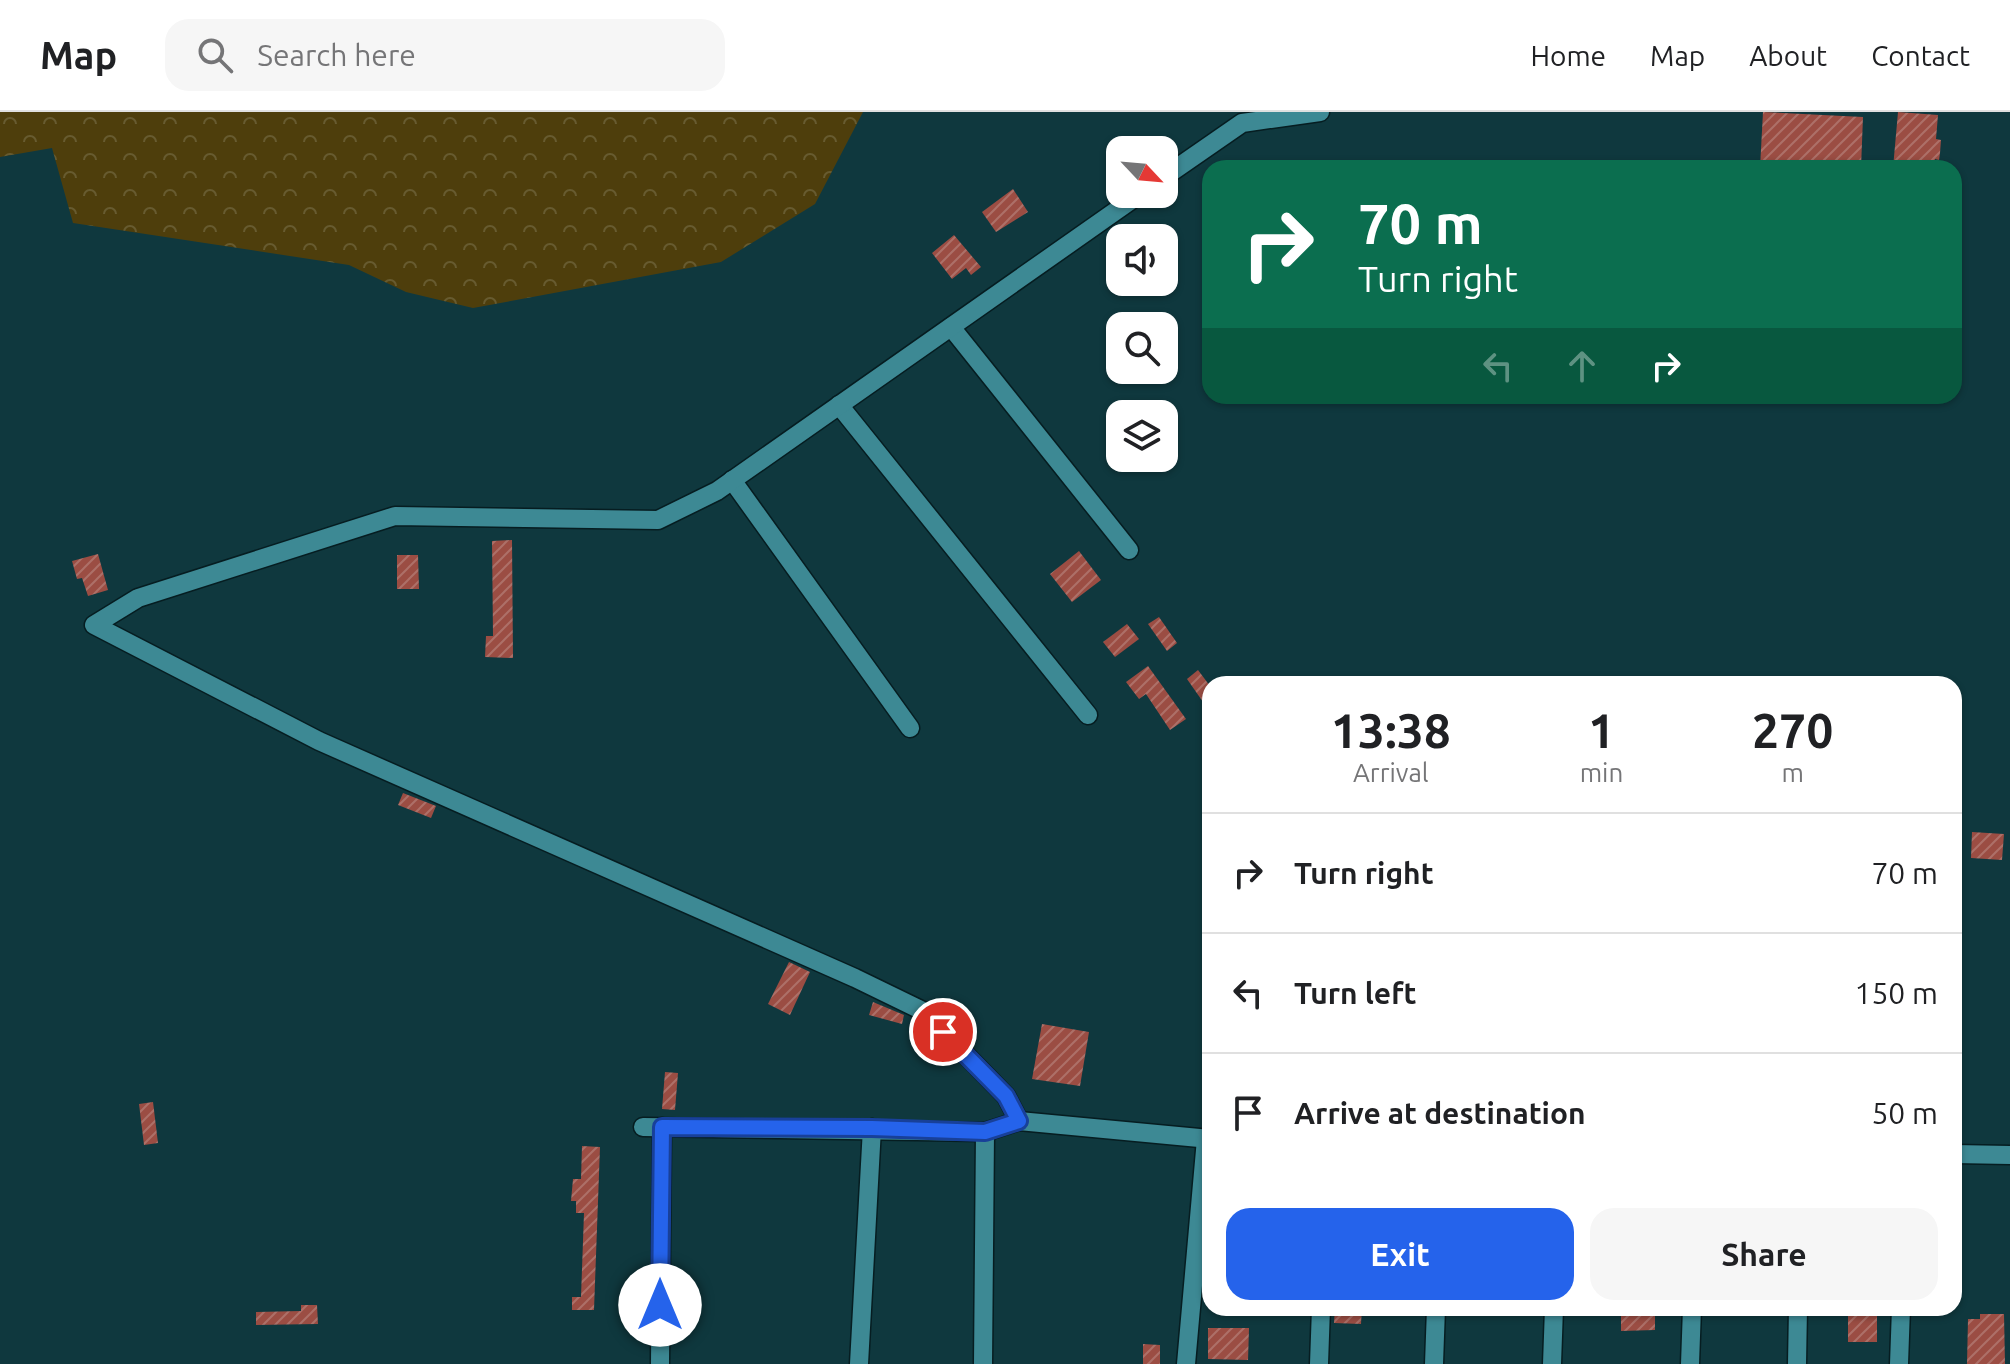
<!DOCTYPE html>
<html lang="en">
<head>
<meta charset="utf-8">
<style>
  body { margin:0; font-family:Ubuntu,sans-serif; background:#f6f6f6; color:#202124; height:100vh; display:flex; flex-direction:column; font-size:30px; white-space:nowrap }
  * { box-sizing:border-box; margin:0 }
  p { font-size:26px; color:#757577 }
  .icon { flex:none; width:44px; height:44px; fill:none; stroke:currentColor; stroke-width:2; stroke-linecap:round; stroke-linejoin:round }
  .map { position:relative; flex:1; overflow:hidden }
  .panel { position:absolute; left:1202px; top:564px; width:760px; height:640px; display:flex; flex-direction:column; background:#fff; border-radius:24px; box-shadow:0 2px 6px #0004 }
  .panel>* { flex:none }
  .guide { position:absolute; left:1202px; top:48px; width:760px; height:244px; border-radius:24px; box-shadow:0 2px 6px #0004; background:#0b6e4f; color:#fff; overflow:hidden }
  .needle { width:52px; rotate:116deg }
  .fabs { position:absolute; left:1106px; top:24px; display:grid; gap:16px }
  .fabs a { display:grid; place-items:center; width:72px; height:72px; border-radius:16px; background:#fff; box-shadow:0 2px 6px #0004; font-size:40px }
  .pin { position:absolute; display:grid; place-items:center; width:68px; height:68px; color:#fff; margin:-34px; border:4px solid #fff; border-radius:50%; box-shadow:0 2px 8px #0007 }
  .me { position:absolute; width:88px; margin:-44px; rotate:0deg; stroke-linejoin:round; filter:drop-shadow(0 0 6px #0008) }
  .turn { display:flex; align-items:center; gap:28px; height:168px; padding:0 24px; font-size:36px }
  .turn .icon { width:104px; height:104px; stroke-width:2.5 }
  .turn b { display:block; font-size:56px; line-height:68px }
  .lanes { display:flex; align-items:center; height:76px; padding:0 24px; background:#0003; justify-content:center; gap:40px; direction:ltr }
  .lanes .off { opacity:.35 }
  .eta { display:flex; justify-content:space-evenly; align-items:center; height:136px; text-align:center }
  .eta b { font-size:48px; font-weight:700; line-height:56px }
  .primary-button { display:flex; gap:16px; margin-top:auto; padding:16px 24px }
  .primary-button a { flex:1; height:92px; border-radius:24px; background:#2563eb; color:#fff; font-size:32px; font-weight:700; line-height:92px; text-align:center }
  .primary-button a+a { background:#f6f6f6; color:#202124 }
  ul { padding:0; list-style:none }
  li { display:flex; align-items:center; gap:24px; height:120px; padding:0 24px; border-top:2px solid #e0e0e0 }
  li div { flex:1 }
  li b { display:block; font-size:30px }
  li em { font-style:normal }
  header { display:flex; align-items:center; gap:48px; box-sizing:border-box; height:112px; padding:0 40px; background:#fff; border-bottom:2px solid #e0e0e0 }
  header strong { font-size:38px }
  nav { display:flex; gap:44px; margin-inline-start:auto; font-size:28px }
  .search { width:560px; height:72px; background:#f6f6f6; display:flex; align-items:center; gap:20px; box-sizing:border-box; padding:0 28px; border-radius:24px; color:#757577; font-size:30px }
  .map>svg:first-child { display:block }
</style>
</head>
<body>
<header>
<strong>Map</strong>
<div class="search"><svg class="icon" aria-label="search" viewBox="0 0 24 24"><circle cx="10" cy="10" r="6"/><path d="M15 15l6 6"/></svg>Search here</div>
<nav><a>Home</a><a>Map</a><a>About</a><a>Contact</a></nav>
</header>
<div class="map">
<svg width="2010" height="1252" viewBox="0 0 2010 1252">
  <defs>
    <pattern id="forest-crowns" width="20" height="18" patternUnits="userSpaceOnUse" patternTransform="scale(2)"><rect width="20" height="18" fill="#4e3e0c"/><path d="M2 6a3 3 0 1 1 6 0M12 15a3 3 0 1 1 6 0" fill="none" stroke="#675b30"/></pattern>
    <pattern id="building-hatch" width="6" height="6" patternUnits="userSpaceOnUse" patternTransform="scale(2)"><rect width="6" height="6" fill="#9b4d43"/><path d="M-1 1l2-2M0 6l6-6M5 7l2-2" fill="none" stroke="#ad7068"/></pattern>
  </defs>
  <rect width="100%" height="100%" fill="#0f383e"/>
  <path fill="url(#forest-crowns)" d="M0,0H863L815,92L721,150L473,196L406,180L349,153L73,111L52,36L0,45Z"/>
  <g fill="url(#building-hatch)">
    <path d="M1763,0L1863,5L1861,56H1760Z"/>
    <path d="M1898,0L1938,3L1936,27L1941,28L1940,41L1939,48L1935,47L1934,56H1893Z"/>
    <path d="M1013,77L1028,100L996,120L982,100Z"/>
    <path d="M954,123L981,155L971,163L966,156L952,167L932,141Z"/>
    <path d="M512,428L513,546L485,545L486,524H493L492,429Z"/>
    <path d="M1079,439L1101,468L1072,490L1050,462Z"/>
    <path d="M98,442L108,478L88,484L82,466L77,467L72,449Z"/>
    <path d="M397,443H418L419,477H397Z"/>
    <path d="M1159,505L1177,531L1167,539L1148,512Z"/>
    <path d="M1127,512L1139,527L1115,545L1103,530Z"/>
    <path d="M1148,554L1186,607L1170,618L1146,582L1139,587L1126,570Z"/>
    <path d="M1198,558L1210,574V600L1187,567Z"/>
    <path d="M403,681L436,694L431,706L398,693Z"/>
    <path d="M1972,720L2004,722L2002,748L1971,746Z"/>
    <path d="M789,850L810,860L790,903L768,892Z"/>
    <path d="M873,890L904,903L902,912L869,903Z"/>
    <path d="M1042,912L1089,920L1080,974L1032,967Z"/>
    <path d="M665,960L678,961L675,998L662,997Z"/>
    <path d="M153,990L158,1031L144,1033L139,992Z"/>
    <path d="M582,1034L600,1035L594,1198H572V1185H581L584,1101H576V1089H571L573,1067H581Z"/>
    <path d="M301,1193H317L318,1212L256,1213V1200L301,1199Z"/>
    <path d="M1335,1196H1362L1361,1212L1334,1211Z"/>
    <path d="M1621,1196H1655V1218L1621,1219Z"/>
    <rect x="1848" y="1200" width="29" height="30"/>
    <path d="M1980,1202H2004L2005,1252H1967L1968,1207H1980Z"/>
    <path d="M1208,1216H1249L1248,1248L1208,1247Z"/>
    <path d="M1143,1232L1160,1233V1252H1143Z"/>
  </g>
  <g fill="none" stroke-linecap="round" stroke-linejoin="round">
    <defs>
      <g id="street">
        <path d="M1164,65L1242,11L1320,0"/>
        <path d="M951,215L1129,438"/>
        <path d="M839,293L1088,603"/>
        <path d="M732,368L910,616"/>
        <path d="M1019,1009L1006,984L923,899L855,866L319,629L94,513L138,486L395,404L658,408L717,379L1140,82"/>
        <path d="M643,1015L985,1020L1019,1009L1210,1027"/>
        <path d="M1954,1042L2010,1043"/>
        <path d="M660,1252L662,1015"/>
        <path d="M859,1252L872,1016"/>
        <path d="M983,1252L985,1020"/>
        <path d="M1186,1252L1206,1027"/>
        <path d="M1319,1252L1321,1196"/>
        <path d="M1434,1252L1436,1196"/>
        <path d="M1552,1252L1554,1196"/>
        <path d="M1690,1252L1692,1196"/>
        <path d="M1797,1252L1798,1196"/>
        <path d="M1899,1252L1901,1196"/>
      </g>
    </defs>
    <use href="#street" stroke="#061d21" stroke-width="21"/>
    <use href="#street" stroke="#3d8994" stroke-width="18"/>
  </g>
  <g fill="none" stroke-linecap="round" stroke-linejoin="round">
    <defs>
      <path id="route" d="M660,1193L662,1015L872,1016L985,1020L1019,1009L1006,984L943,920"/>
    </defs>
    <use href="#route" stroke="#184099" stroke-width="20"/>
    <use href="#route" stroke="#2563eb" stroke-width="14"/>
  </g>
</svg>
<div class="fabs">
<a><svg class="needle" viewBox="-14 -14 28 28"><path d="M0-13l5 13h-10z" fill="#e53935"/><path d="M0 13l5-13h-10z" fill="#757577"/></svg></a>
<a><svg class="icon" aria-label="sound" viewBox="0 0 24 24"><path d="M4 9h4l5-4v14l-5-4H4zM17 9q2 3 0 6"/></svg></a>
<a><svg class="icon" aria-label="search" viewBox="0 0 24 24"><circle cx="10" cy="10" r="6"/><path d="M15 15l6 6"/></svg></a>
<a><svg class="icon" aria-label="layers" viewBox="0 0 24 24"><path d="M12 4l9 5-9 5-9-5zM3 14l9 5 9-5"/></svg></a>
</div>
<div class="pin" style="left:943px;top:920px;background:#d93025"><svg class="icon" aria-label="arrive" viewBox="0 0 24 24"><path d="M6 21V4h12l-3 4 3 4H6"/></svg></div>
<svg class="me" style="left:660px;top:1193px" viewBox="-20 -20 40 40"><circle r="19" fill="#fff"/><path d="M0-13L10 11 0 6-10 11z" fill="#2563eb"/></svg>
<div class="guide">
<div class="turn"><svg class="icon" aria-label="right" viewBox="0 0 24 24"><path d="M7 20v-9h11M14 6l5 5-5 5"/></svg><div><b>70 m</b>Turn right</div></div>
<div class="lanes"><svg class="icon off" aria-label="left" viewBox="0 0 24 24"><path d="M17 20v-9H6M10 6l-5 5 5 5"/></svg><svg class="icon off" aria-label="ahead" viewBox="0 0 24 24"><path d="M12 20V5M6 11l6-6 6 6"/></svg><svg class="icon" aria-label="right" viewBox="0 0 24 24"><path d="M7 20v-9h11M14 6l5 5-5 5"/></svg></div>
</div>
<section class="panel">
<div class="eta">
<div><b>13:38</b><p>Arrival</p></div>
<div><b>1</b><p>min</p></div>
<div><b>270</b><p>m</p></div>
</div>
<ul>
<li><svg class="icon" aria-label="right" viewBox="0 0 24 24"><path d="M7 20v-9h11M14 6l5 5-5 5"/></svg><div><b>Turn right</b></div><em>70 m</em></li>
<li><svg class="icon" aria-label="left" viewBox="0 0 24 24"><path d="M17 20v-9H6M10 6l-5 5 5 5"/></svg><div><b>Turn left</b></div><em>150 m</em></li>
<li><svg class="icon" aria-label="arrive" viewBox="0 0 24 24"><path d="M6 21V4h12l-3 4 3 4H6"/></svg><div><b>Arrive at destination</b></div><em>50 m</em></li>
</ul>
<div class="primary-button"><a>Exit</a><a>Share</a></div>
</section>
</div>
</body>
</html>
